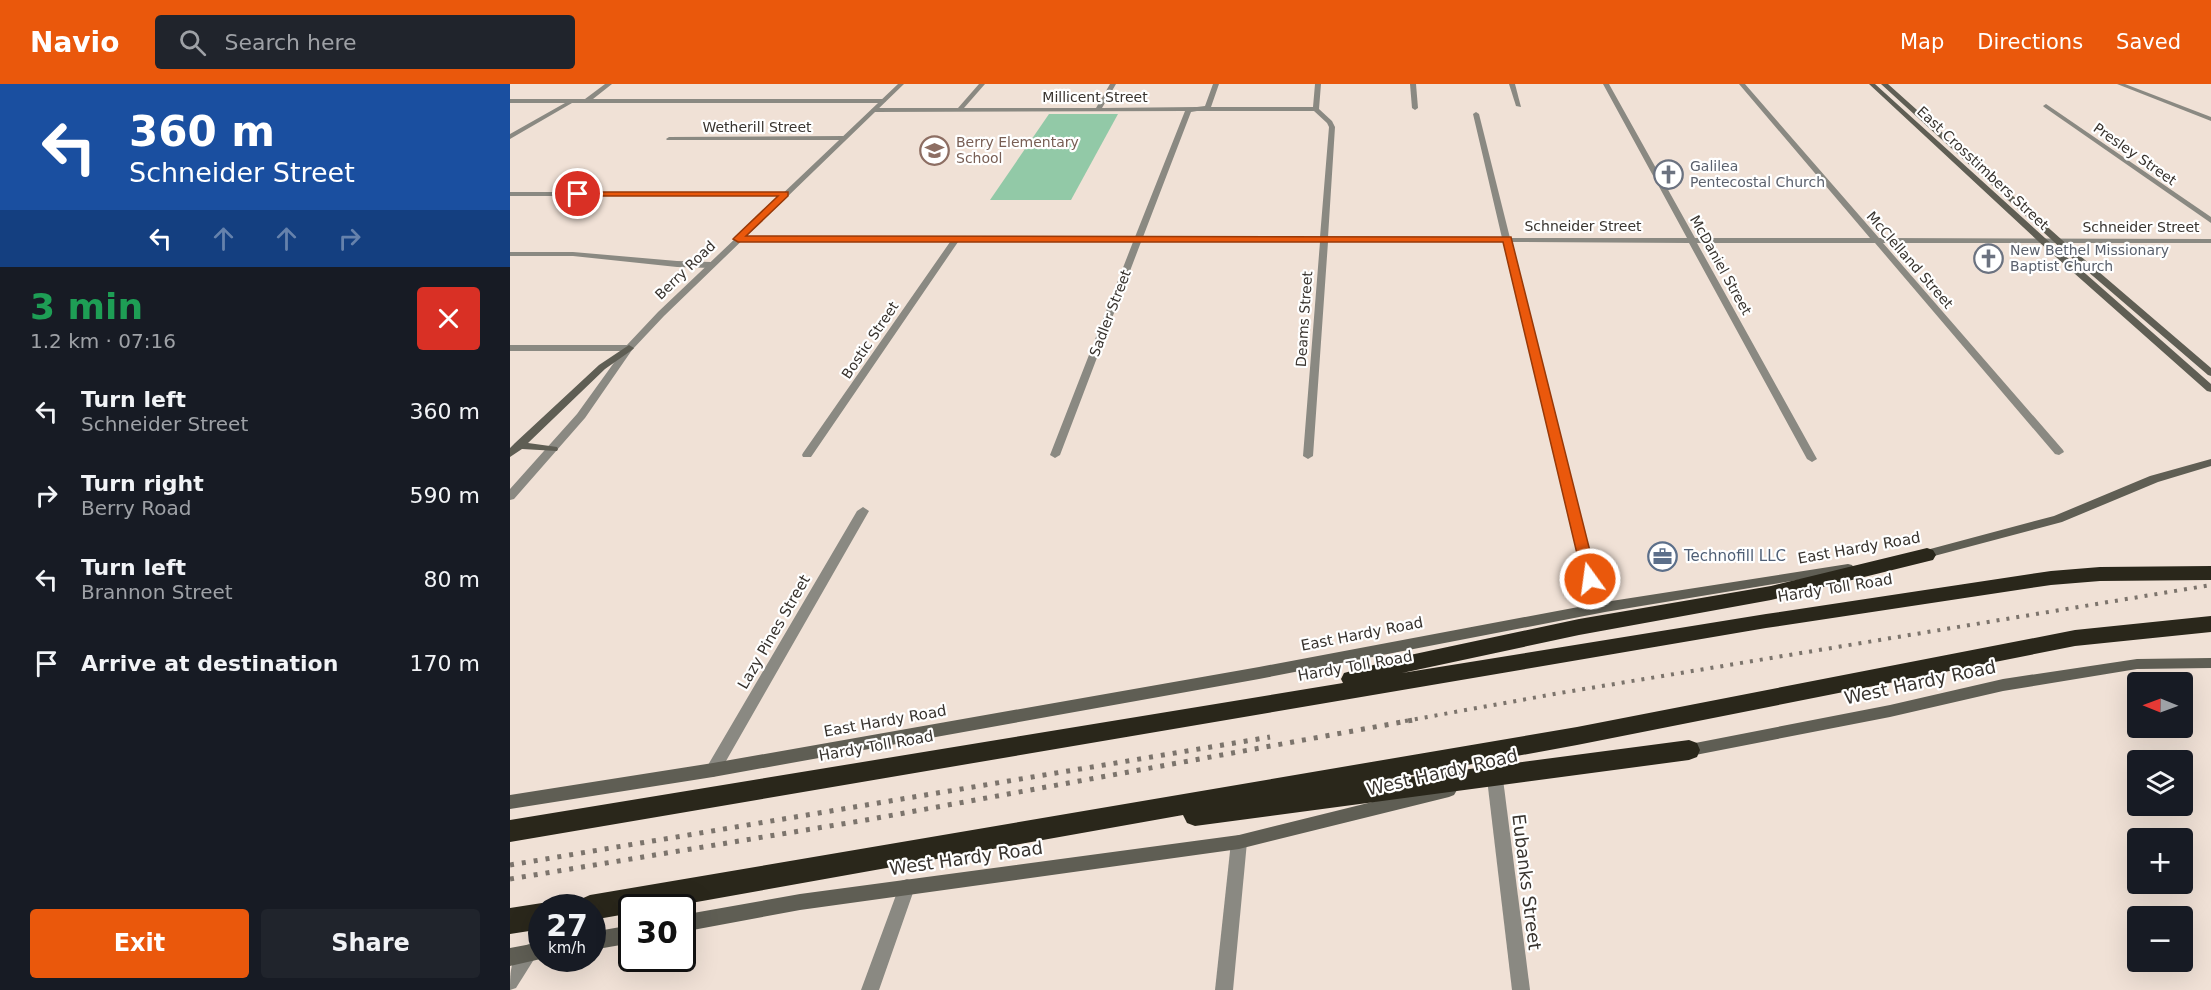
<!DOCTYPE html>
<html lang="en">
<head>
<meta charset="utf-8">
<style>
  body { margin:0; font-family:"DejaVu Sans",sans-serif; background:#20242c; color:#f1f3f6; height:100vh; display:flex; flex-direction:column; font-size:22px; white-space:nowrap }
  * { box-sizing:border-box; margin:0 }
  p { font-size:20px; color:#9ea1a6 }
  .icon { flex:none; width:33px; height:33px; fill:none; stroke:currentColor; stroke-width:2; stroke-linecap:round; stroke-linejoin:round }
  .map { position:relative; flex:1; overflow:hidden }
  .sheet { display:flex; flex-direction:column; background:#171b24; width:510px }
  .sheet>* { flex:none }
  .banner { background:#1a4fa0; color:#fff; overflow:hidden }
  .needle { width:39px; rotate:271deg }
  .tools { position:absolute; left:1617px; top:588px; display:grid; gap:12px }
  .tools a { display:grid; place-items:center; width:66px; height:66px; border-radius:6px; background:#171b24; box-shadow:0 6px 24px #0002; font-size:30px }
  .speed { position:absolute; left:18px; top:810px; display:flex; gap:12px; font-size:30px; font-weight:700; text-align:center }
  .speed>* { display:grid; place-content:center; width:78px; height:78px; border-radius:50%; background:#171b24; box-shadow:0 6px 24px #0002; line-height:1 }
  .speed small { font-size:15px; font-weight:400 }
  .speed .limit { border:3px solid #111; border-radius:9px; background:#fff; color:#111 }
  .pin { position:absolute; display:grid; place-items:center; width:51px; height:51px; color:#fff; margin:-26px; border:3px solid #fff; border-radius:50%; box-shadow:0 2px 6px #0007 }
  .me { position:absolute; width:66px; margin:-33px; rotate:346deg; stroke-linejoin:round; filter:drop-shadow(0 0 4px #0008) }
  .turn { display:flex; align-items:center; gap:21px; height:126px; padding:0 30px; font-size:27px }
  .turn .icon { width:78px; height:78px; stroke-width:2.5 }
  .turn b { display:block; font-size:42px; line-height:51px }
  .lanes { display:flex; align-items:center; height:57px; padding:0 30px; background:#0003; justify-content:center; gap:30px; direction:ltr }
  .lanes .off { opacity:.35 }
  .round { display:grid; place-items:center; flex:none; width:63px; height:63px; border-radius:6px; background:#20242c }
  .head { display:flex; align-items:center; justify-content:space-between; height:102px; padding:0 30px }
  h1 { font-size:36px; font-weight:800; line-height:45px; color:#1e9e55 }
  .action { display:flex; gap:12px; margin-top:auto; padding:12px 30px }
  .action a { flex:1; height:69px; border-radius:6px; background:#ea580c; color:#fff; font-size:24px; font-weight:800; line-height:69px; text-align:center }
  .action a+a { background:#20242c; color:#f1f3f6 }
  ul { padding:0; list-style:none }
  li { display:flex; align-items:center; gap:18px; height:84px; padding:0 30px }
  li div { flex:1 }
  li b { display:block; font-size:22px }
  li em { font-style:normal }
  header { display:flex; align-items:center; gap:36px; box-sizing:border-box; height:84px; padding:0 30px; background:#ea580c; color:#fff }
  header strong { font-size:28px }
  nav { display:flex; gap:33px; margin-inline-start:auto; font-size:21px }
  .search { width:420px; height:54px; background:#20242c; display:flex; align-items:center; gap:15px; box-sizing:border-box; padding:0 21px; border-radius:6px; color:#9ea1a6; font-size:22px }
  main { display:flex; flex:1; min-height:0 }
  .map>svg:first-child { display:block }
</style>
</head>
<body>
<header>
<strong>Navio</strong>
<div class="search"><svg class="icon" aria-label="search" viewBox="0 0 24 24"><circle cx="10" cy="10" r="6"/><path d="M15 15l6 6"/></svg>Search here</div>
<nav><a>Map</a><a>Directions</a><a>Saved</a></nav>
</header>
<main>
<section class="sheet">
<div class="banner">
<div class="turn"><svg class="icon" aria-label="left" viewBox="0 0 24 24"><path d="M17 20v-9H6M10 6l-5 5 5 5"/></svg><div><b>360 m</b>Schneider Street</div></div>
<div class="lanes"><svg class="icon" aria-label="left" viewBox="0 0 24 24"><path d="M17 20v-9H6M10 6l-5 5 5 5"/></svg><svg class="icon off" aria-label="ahead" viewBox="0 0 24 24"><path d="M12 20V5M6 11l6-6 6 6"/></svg><svg class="icon off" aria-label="ahead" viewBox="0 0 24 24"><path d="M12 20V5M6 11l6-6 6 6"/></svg><svg class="icon off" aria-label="right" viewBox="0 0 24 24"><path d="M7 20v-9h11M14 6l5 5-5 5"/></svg></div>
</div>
<div class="head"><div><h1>3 min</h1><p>1.2 km · 07:16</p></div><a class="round" style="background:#d93025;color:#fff"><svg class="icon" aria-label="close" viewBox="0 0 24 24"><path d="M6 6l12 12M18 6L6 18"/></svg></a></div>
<ul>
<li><svg class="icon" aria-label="left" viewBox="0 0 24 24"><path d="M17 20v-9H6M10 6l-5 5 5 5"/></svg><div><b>Turn left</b><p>Schneider Street</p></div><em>360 m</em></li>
<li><svg class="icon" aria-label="right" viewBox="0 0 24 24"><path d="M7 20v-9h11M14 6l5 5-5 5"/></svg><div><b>Turn right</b><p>Berry Road</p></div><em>590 m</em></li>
<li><svg class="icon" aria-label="left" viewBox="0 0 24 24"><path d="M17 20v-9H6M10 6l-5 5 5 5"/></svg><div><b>Turn left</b><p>Brannon Street</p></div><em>80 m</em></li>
<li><svg class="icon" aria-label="arrive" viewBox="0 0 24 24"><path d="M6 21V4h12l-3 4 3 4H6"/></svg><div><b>Arrive at destination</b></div><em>170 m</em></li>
</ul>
<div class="action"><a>Exit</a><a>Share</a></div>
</section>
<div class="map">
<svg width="1701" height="906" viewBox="0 0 1701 906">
  <rect width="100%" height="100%" fill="#f0e1d6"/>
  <path fill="#92c9a7" d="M539,30H608L561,116H480Z"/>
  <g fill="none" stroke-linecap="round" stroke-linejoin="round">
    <g fill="#8a8982" fill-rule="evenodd">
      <path d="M95,0H102L83,15H373L376,17L373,19H62L0,55V50L55,19H0V15H75Z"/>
      <path d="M469,0H475L454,24H586L600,0H606L592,24L687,23L695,22L703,0H709L701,23H803L805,0H811L809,25L822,37L825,43L818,153L992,154L963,30L966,28L969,30L1000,154H1177L1093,0H1099L1185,154H1360L1229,0H1235L1369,154L1701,155V159H1373L1553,366L1554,368L1549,371L1545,370L1365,159H1187L1307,375L1302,378L1297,375L1179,159L1002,158L1086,495L1092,509L1101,523L1100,526C1084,531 1078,506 1074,495L993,158H818L803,372L798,375L793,372L810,158H631L550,371L545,374L540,371L623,158H448L301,373H293L292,371L293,369L440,158L228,157L224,155L225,153H625L675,27L364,28L361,26L364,24H448ZM687,27H804L817,39L819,43L810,153H633L681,28Z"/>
      <path d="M900,0H906L908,24L905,26L902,24Z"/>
      <path d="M999,0H1005L1011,23L1006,22Z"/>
      <path d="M1607,0H1615L1701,33V37Z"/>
      <path d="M1536,20L1701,133V139L1534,23L1533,22Z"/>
      <path d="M159,53L334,52L337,54L334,56H157L156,55Z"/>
      <path d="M0,108H275L279,110L275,112H0Z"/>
      <path d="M0,168H63L167,177L201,178L205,181L201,184L167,183L63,172H0Z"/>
      <path d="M0,261H119L124,264L119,267H0Z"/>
      <path d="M353,423L359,427L208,691L203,693L198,691L195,686L198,681L347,427Z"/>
      <path d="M985,688L990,690L993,695L1020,906H1002L977,695L980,690Z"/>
      <path d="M729,751L735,753L737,758L723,906H705L721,758L723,753Z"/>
      <path d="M397,795L403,797L405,803L369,906H351L389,803L391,797Z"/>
      <path d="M19,860L25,863L28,869L6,904L0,906C0,889 0,868 19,860Z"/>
    </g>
    <path fill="#8a8982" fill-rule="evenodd" d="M388,0H394L154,232L122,266L75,334L4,415L0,416V405L67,330L116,262L148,228Z"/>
    <g fill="#5f5e54" fill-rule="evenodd">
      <path d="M1359,0H1365L1535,154L1701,300V308L1697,307L1529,158Z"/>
      <path d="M1371,0H1378L1561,164L1701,284V292L1698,291L1555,168Z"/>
      <path d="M119,261L124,264L122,266L95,285L18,359L47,363L48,365L47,367L12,365L0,373V364L5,359L89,281Z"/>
      <path d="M1701,375V382L1648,398L1552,438L1409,476L1403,472L1409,468L1544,432L1640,392Z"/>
      <path d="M1338,480L1342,481L1344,484L1342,487L1095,528L749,595L203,693L0,725V711L203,679L749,583L1095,518Z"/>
      <path d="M1701,574V584L1627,585L1493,607L1380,633L1175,673L1170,672L1168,667L1170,662L1175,661L1380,621L1493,595L1627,575Z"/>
      <path d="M939,699L944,701L947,706L944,711L939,713L729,765L290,826L172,848V831L290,810L729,751Z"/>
      <path d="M122,841V859L82,866V848Z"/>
      <path d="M32,858V874H35L0,882V864Z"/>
    </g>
    <g fill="#2a271b" fill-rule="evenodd">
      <path d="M1417,464L1423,466L1426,471L1423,476L1261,516L1069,551L892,589L1256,530L1541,487L1590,483L1701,482V496L1590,497L1541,501L1256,544L0,758V736L833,599L831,595L834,589L900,571L1069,535L1261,502Z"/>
      <path d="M1701,532V548L1565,562L1067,661L869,697L1179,656L1187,659L1190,666L1187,673L1179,676L685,742L677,739L673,731L153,824H122V829L82,836V824H67L71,815L80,811L1067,643L1565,546Z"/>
      <path d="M32,819L41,824H32V845L0,850V824Z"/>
    </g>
    <path stroke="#7c746c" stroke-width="4" stroke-dasharray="3 7" stroke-linecap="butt" d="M895,637L1050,609L1701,501"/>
    <g stroke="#7c746c" stroke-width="5" stroke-dasharray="4 8" stroke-linecap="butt">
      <path d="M0,781L760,653"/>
      <path d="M0,795L356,736L903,636"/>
    </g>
  </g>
  <path fill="#ea580c" stroke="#983908" stroke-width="1.5" d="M65,108H278V112L236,152L1001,153L1087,495L1080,500L1073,495L993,158H228L223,155L225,153L268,112H65Z"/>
  <defs>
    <symbol id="school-ring" viewBox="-11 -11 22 22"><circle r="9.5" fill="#fff" stroke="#8d6e63" stroke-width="1.5"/><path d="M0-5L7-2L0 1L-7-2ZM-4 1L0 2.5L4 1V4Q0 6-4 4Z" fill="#8d6e63"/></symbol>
    <symbol id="church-ring" viewBox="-11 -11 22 22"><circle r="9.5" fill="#fff" stroke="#6b7280" stroke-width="1.5"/><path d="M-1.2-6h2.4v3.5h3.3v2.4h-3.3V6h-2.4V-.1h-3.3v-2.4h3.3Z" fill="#6b7280"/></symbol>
    <symbol id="office-ring" viewBox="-11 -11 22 22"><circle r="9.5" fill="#fff" stroke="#5c6f8a" stroke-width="1.5"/><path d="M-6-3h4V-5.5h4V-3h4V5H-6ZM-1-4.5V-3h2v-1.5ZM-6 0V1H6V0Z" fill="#5c6f8a"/></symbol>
  </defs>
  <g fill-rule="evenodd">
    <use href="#school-ring" x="408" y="50" width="33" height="33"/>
    <use href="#church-ring" x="1142" y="74" width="33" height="33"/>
    <use href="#church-ring" x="1462" y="158" width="33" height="33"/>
    <use href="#office-ring" x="1136" y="456" width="33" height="33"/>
  </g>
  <g text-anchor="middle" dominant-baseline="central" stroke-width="4.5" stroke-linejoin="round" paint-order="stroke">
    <g font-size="14" fill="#38332e" stroke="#fff">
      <text x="585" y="13">Millicent Street</text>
      <text x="247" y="43">Wetherill Street</text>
      <text transform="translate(1625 70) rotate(35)">Presley Street</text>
      <text transform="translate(1473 84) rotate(43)">East Crosstimbers Street</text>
      <text x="1073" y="142">Schneider Street</text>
      <text x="1631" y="143">Schneider Street</text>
      <text transform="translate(1400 176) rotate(49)">McClelland Street</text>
      <text transform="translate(1211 181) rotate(61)">McDaniel Street</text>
      <text transform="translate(175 186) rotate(-44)">Berry Road</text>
      <text transform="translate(600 229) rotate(-69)">Sadler Street</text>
      <text transform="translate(794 235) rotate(-86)">Deams Street</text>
      <text transform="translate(360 256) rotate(-56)">Bostic Street</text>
    </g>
    <g font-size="14" fill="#785e54" stroke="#fff" text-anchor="start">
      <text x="446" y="58">Berry Elementary<tspan x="446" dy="16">School</tspan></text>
    </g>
    <g font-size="14" fill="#5b616d" stroke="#fff" text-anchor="start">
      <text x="1180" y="82">Galilea<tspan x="1180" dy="16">Pentecostal Church</tspan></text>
      <text x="1500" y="166">New Bethel Missionary<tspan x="1500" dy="16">Baptist Church</tspan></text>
    </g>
    <g font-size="15" fill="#38332e" stroke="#fff">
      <text transform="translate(1349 464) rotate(-10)">East Hardy Road</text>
      <text transform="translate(1325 504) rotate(-9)">Hardy Toll Road</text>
      <text transform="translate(264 548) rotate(-60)">Lazy Pines Street</text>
      <text transform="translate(852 550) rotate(-11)">East Hardy Road</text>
      <text transform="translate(845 582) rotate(-10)">Hardy Toll Road</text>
      <text transform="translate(375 637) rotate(-10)">East Hardy Road</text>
      <text transform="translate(366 662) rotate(-10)">Hardy Toll Road</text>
    </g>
    <g font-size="15" fill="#4e5e75" stroke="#fff" text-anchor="start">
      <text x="1174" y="472">Technofill LLC</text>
    </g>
    <g font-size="18" fill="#38332e" stroke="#fff">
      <text transform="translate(1410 598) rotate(-12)">West Hardy Road</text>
      <text transform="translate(932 688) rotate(-13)">West Hardy Road</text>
      <text transform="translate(456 774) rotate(-8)">West Hardy Road</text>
      <text transform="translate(1017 798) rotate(83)">Eubanks Street</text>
    </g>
  </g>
</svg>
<div class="tools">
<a><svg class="needle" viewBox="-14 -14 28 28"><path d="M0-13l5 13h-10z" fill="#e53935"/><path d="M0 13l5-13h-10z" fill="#9ea1a6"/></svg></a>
<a><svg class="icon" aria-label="layers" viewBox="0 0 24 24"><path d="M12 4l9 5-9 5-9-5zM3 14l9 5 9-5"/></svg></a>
<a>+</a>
<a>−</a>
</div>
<div class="speed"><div>27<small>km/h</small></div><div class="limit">30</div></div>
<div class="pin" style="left:68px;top:110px;background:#d93025"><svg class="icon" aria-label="arrive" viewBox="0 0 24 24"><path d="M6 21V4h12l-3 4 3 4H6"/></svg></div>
<svg class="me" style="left:1080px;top:495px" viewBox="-20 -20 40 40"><circle r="17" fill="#ea580c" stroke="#fff" stroke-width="3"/><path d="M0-11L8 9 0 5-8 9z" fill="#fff"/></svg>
</div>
</main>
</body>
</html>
